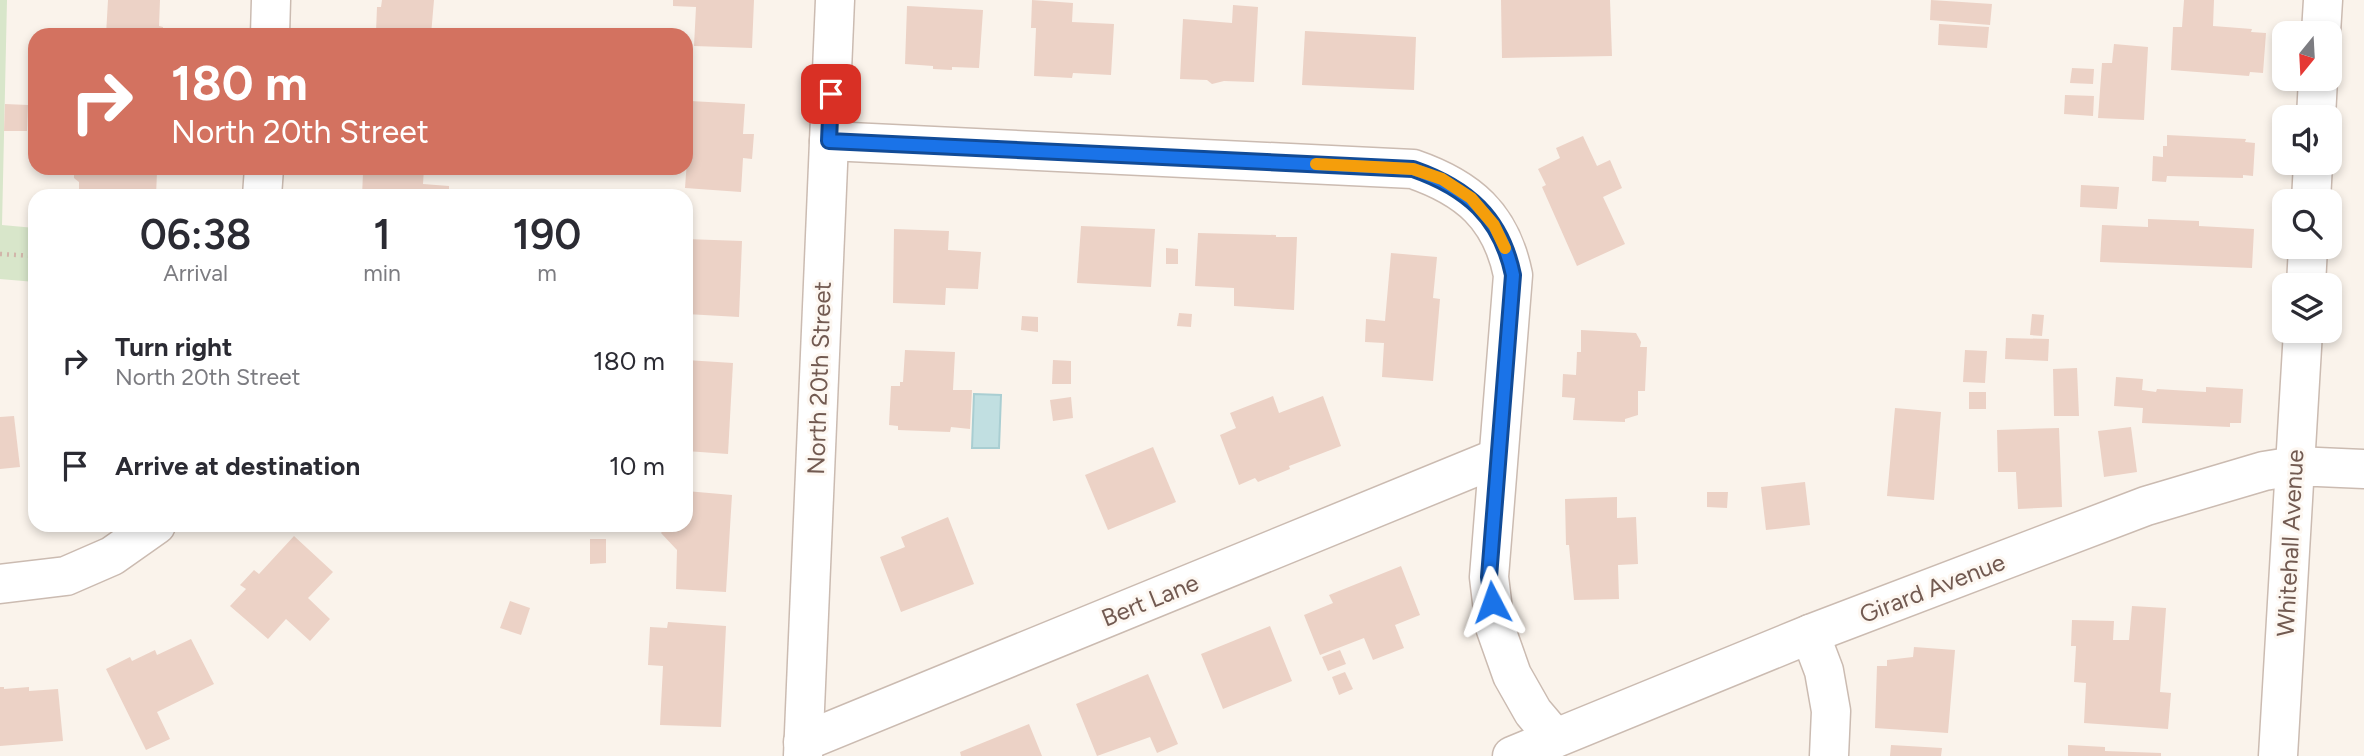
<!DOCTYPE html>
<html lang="en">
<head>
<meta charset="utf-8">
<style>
  body { margin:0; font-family:Figtree,sans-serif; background:#f2f2f3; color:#2b2b33; height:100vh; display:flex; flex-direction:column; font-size:26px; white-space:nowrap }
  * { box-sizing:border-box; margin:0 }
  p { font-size:23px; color:#7c7c81 }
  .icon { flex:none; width:38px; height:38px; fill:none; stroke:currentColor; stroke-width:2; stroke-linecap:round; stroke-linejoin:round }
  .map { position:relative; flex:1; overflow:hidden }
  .details { position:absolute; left:28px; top:189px; width:665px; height:343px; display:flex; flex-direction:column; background:#fff; border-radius:21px; box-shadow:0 4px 10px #0003 }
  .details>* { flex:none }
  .hud { position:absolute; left:28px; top:28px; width:665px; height:147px; border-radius:21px; box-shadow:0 4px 10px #0003; background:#d37260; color:#fff; overflow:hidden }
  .needle { width:46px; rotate:198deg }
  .tools { position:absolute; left:2272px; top:21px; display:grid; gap:14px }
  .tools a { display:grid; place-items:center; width:70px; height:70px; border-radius:14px; background:#fff; box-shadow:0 4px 10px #0003; font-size:35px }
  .pin { position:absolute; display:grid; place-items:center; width:60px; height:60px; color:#fff; margin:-30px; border-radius:14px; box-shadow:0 4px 10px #0006 }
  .me { position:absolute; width:77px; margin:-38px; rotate:356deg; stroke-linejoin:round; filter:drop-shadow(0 0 5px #0008) }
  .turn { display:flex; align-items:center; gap:24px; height:147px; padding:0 28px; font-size:32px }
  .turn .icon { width:91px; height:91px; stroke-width:2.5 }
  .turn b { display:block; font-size:49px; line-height:60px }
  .eta { display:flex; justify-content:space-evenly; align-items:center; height:119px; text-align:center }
  .eta b { font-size:42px; font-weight:600; line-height:49px }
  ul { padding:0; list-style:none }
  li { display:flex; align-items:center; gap:21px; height:105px; padding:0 28px }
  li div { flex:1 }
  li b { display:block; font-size:26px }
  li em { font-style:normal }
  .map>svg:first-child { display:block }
</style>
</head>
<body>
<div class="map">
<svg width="2364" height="756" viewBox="0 0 2364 756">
  <rect width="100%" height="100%" fill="#faf3eb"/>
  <path fill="#d8e6ca" d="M0,0H7L2,225L35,228V282L0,279Z"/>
  <path fill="#c1dfe1" stroke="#a9ced2" stroke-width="2" d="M974,394L1001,395L999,448H972Z"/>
  <g fill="#ecd2c6">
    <path d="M108,0H160L159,26L163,27V35H106Z"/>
    <path d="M382,0H434L431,35H372V32H376L377,7H381Z"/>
    <path d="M673,0H754L752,48L694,46L696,7L673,6Z"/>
    <path d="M1032,0L1073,3L1072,22L1114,24L1111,75L1073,73L1072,78L1034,76L1036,28H1031Z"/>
    <path d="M1501,0H1610L1612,56L1502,58Z"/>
    <path d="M1931,0L1992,4L1990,25L1930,20Z"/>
    <path d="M2184,0H2214L2213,26L2252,29L2251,32L2266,33L2263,73L2250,72L2249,76L2171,70L2173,27H2182Z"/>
    <path d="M1233,5L1258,7L1254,82L1224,81L1212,84L1207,80L1180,79L1183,19L1232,23Z"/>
    <path d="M907,6L983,10L979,68L952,67V70L933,69V66L905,64Z"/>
    <path d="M1939,24L1989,27L1987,48L1938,45Z"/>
    <path d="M1305,31L1416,37L1414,90L1302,85Z"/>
    <path d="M2114,44L2148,47L2144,120L2098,118L2102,63H2112Z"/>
    <path d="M2072,68L2094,69L2093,84L2070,83Z"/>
    <path d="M2065,95L2094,96L2093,116L2064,114Z"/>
    <path d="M690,101L745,104L743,134H754L752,159L743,158L741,192L685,188L688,146H686V105H690Z"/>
    <path d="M5,104L28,105L27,131H4Z"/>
    <path d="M2167,135L2246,139L2245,142L2255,143L2253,176L2243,175V178L2167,176L2166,182L2152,181L2153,156L2163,157V146H2167Z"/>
    <path d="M1583,136L1597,166L1610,160L1622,188L1603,197L1625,244L1577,266L1542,187L1546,185L1538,169L1560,158L1556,148Z"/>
    <path d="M74,168H151V172H157L156,196H83L79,193V182L74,178Z"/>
    <path d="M369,168H424L423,184L449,186V196H362L363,173H368Z"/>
    <path d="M2081,185L2119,187L2117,209L2080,207Z"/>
    <path d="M2148,219L2199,221V226L2254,229L2252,268L2100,262L2102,225L2148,227Z"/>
    <path d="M1081,226L1155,229L1151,287L1077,283Z"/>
    <path d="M894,229L949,231L948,250L981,252L978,289L946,288L945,305L893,303Z"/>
    <path d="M1198,233L1276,235V237H1297L1294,310L1234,306V288L1195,286Z"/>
    <path d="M686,239L742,241L739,317L686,314Z"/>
    <path d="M1166,248L1178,249V264H1166Z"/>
    <path d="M1391,253L1437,257L1433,298L1440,299L1433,381L1382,377L1384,343L1365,342L1366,319L1385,321Z"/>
    <path d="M1179,313L1192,314L1191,327L1177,326Z"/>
    <path d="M2032,314L2044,315L2042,336L2030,335Z"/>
    <path d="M1022,316L1038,317V332L1021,330Z"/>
    <path d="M1581,330L1636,333L1641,342L1640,347H1647L1645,391H1638V415L1625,419V422L1573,420L1575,398L1562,397L1563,374L1576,375L1577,352H1581Z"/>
    <path d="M2006,338L2049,339L2048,361L2005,359Z"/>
    <path d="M905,350L955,352L953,390H972L970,429L951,427L950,432L898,430V426L889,425L891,386H900V382H903Z"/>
    <path d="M1965,350L1987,351L1985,383L1963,382Z"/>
    <path d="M686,360L733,363L728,454L686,451Z"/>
    <path d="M1053,360L1071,361V384H1052Z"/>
    <path d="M2077,368L2079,416H2054L2053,369Z"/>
    <path d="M2116,377L2143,379L2142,390L2156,392L2157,389L2206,392V387L2243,389L2241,423H2230V427L2142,423L2143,408L2114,406Z"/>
    <rect x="1969" y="392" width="17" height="17"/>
    <path d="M1273,396L1279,413L1323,396L1341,446L1289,466L1290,469L1258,482L1255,478L1239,485L1220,435L1236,428L1230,413Z"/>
    <path d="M1071,397L1073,418L1053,421L1050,400Z"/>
    <path d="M1895,408L1941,412L1934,500L1887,496Z"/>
    <path d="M14,416L20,467L0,469V417Z"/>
    <path d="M2131,427L2137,472L2104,477L2098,431Z"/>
    <path d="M2059,428L2062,507L2018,509L2016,472H1998L1997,430Z"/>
    <path d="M1153,447L1176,502L1108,530L1085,475Z"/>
    <path d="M1805,482L1810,525L1766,530L1761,487Z"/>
    <path d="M686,491L732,495L726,592L676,589L677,550L661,533L668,525H686Z"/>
    <path d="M1707,492H1728L1727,508L1707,507Z"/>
    <path d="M1617,497V518L1636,517L1638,564L1618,565L1619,599L1574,600L1569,545H1566L1565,499Z"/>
    <path d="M948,517L974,584L901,612L880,557L905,547L901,537Z"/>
    <path d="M294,536L333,572L308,598L330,619L310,641L286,619L268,639L230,606L246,589L240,585L254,570L259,574Z"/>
    <path d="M590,539H606V563L590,564Z"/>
    <path d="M1401,566L1420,615L1395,625L1404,648L1373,660L1364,638L1320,655L1304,615L1333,603L1329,595Z"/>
    <path d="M510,601L530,608L521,635L500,628Z"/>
    <path d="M2132,606L2166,608L2160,692L2171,693L2168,729L2084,723L2086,683L2074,682L2076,646H2071L2072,620L2114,621L2113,640H2129Z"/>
    <path d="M668,622L726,626L721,727L660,725L663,666L648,665L650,627L667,628Z"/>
    <path d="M1270,626L1292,681L1223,709L1201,654Z"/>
    <path d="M191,639L214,684L157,712L170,739L146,750L106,669L130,657L132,661L155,650L157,655Z"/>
    <path d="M1914,647L1955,650L1948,733L1875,728L1877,666H1887V660L1913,657Z"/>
    <path d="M1340,650L1346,664L1328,671L1322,657Z"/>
    <path d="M1345,672L1353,689L1339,695L1332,677Z"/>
    <path d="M1148,674L1178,744L1157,753L1150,737L1097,756L1076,704Z"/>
    <path d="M0,687H4V689L29,687V691L58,689L63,741L0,746Z"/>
    <path d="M1029,724L1042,756H961L960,752Z"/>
    <path d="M1891,745L1942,748L1941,756H1890Z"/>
    <path d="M2068,745L2105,747V751L2161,753V756H2068Z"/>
  </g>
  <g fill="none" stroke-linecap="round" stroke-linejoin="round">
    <defs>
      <g id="minor">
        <path d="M270,35L271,0"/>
        <path d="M829,141L1413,169C1468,188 1501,216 1513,275L1489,577L1495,627L1512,675L1533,712L1555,738"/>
        <path d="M262,196L264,168"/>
        <path d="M0,584L66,576L112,556L156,525"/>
        <path d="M1810,634L1824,671L1831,711L1829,756"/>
        <path d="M803,742L1497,458"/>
        <path d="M803,756L835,0"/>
        <path d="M2278,756L2295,466L2364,469"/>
      </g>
      <g id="tertiary">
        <path d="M2321,33L2323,0"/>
        <path d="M2316,117L2318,79"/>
        <path d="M2311,201L2313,163"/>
        <path d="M2306,285L2308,247"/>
        <path d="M1512,756L1810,634L2146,506L2264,471L2295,466L2303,331"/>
      </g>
    </defs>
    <use href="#minor" stroke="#cbbbb1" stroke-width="41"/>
    <use href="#tertiary" stroke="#cbbbb1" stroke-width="41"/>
    <path stroke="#d1b5a9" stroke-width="4.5" stroke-dasharray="2 5" stroke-linecap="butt" d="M0,254L35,256"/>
    <use href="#minor" stroke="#fff" stroke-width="38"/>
    <use href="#tertiary" stroke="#fff" stroke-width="38"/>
  </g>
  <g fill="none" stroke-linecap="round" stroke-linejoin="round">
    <defs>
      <path id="route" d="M831,94L829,141L1413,169C1467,188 1501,217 1513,275L1489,577L1492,602"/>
    </defs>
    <use href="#route" stroke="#114b97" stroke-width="18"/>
    <use href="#route" stroke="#1a73e8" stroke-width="12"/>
    <path stroke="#f59e0b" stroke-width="12" d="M1316,164L1413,169L1442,179L1471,198L1494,225L1505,248"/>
  </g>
  <g text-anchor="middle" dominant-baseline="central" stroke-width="6" stroke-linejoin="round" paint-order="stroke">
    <g font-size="24" fill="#725a51" stroke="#fdf7f1">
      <text transform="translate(819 378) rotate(-88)">North 20th Street</text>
      <text transform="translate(2290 543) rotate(-87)">Whitehall Avenue</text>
      <text transform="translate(1932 588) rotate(-21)">Girard Avenue</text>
      <text transform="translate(1150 600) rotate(-22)">Bert Lane</text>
    </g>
  </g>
</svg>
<div class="tools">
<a><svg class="needle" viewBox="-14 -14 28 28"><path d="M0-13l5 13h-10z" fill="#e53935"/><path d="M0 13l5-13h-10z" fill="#7c7c81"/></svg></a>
<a><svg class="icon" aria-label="sound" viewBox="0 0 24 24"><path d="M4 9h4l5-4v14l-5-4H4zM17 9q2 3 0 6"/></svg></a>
<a><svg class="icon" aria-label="search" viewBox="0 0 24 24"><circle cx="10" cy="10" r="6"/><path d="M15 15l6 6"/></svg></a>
<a><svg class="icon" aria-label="layers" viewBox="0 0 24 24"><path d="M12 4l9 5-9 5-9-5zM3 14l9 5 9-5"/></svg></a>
</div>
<div class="pin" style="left:831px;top:94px;background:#d93025"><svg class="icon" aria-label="arrive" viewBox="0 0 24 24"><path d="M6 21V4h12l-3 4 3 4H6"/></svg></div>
<svg class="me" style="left:1492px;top:602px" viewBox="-20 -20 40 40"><path d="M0-17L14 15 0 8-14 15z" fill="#1a73e8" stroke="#fff" stroke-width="4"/></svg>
<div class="hud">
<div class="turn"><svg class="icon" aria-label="right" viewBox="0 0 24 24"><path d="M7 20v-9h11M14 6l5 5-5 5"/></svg><div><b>180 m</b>North 20th Street</div></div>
</div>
<section class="details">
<div class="eta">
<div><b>06:38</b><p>Arrival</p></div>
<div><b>1</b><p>min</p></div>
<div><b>190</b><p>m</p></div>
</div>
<ul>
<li><svg class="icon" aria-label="right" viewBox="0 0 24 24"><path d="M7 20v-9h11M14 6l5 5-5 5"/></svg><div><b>Turn right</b><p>North 20th Street</p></div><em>180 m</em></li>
<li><svg class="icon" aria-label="arrive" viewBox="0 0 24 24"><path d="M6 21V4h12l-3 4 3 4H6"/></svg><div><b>Arrive at destination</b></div><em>10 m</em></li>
</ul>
</section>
</div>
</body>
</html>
